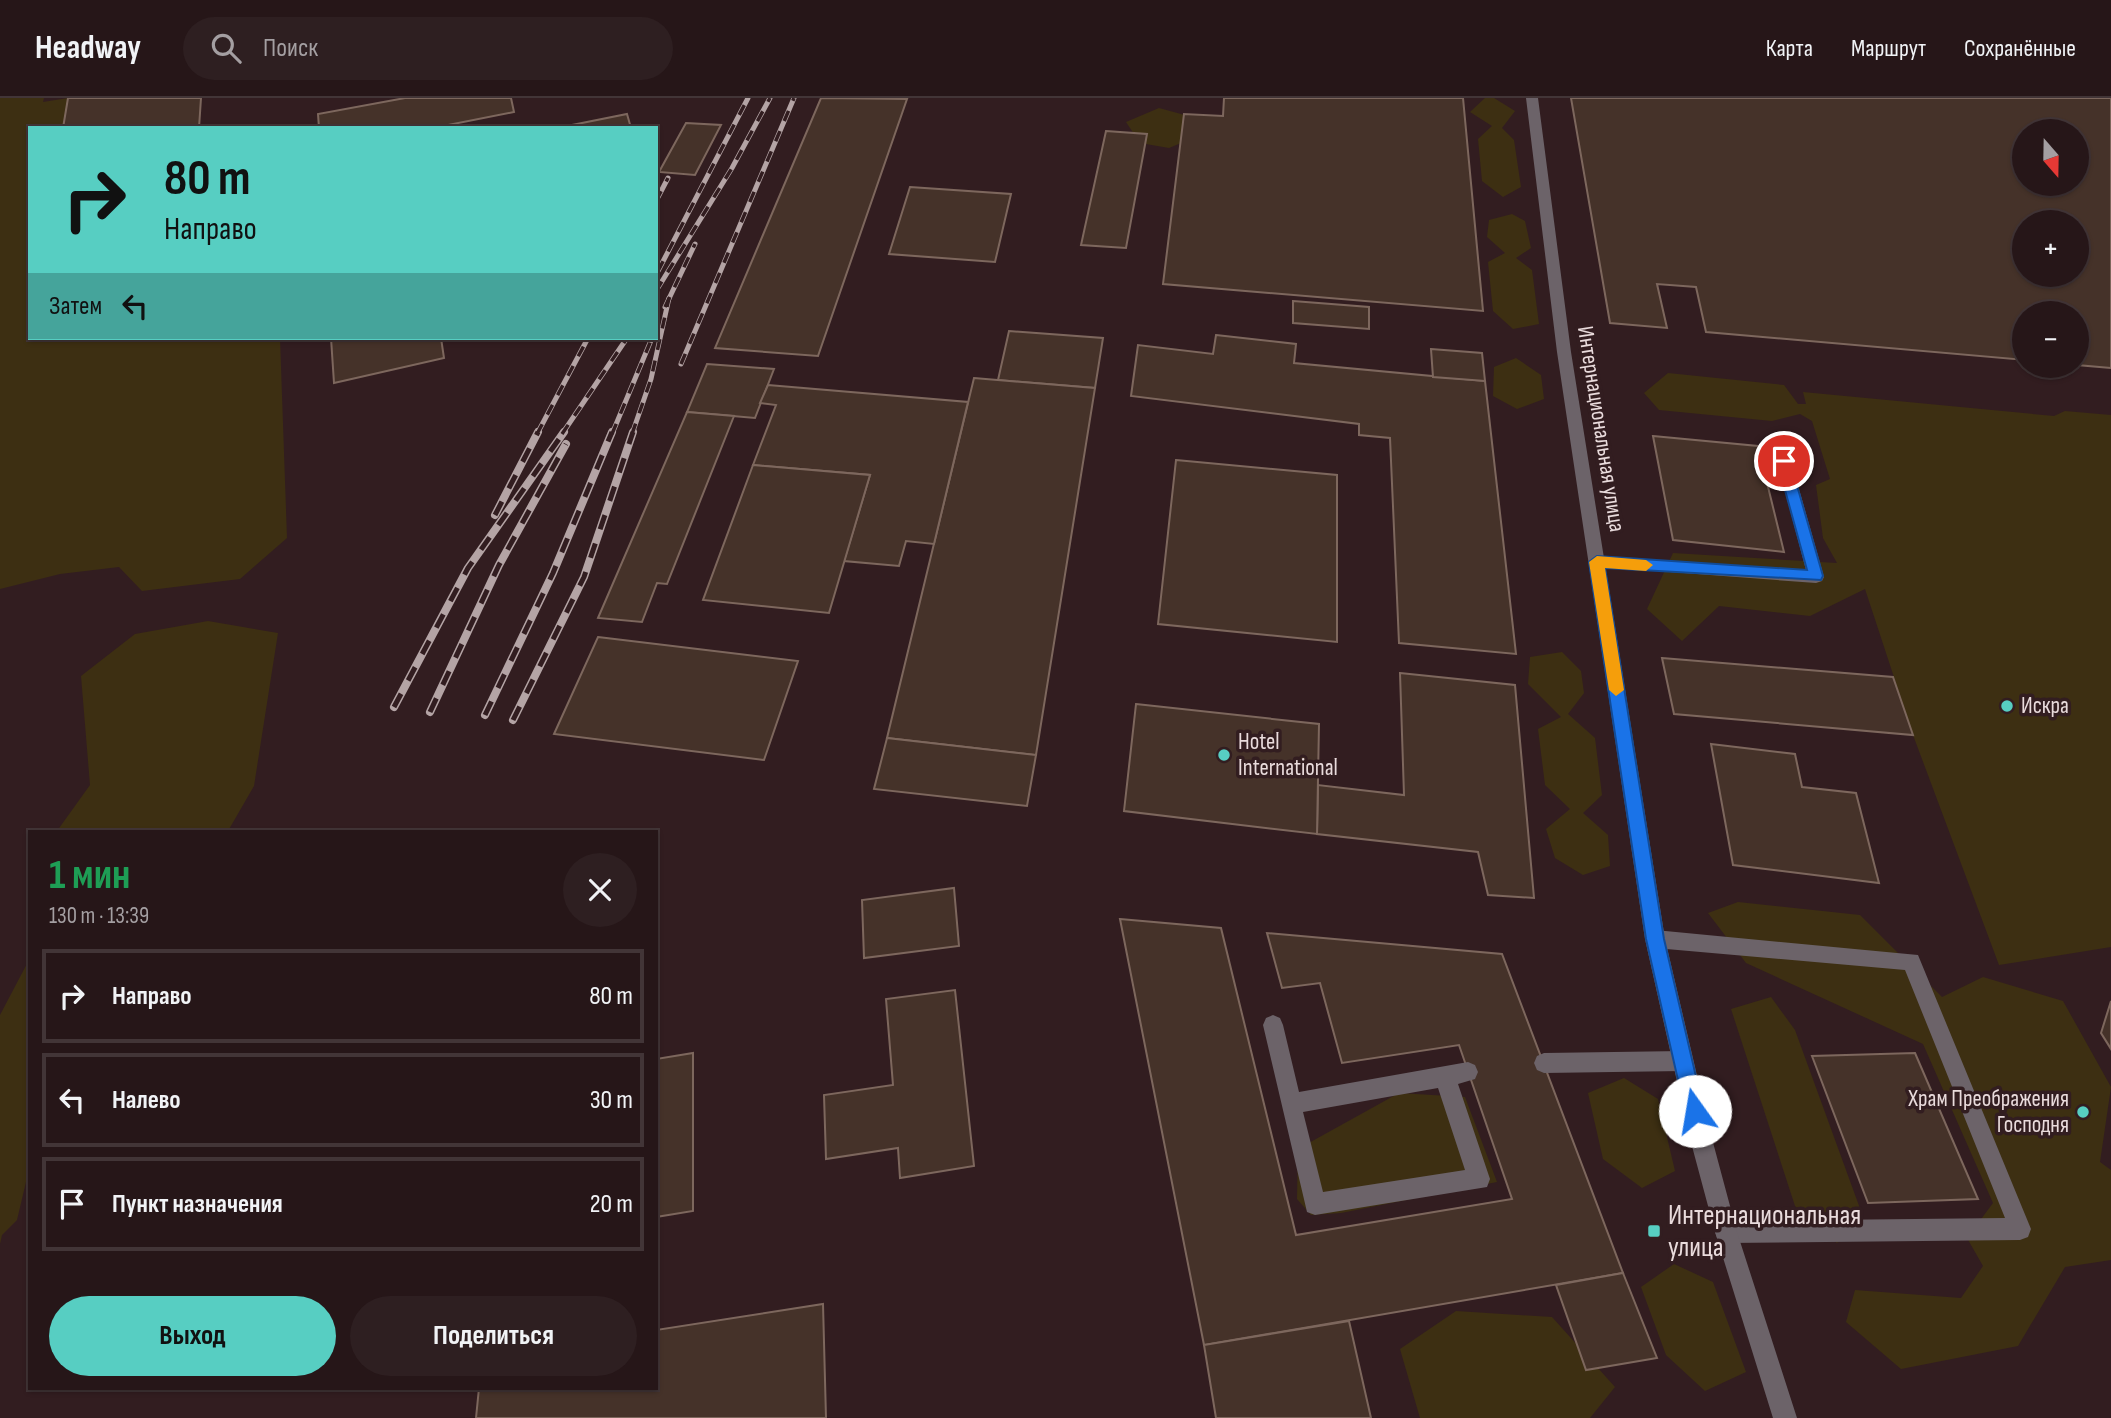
<!DOCTYPE html>
<html lang="ru">
<head>
<meta charset="utf-8">
<style>
  body { margin:0; font-family:"Sofia Sans Condensed",sans-serif; background:#2e1f21; color:#f1f3f6; height:100vh; display:flex; flex-direction:column; font-size:26px; white-space:nowrap }
  * { box-sizing:border-box; margin:0 }
  p { font-size:23px; color:#a49fa2 }
  .icon { flex:none; width:38px; height:38px; fill:none; stroke:currentColor; stroke-width:2; stroke-linecap:round; stroke-linejoin:round }
  .map { position:relative; flex:1; overflow:hidden }
  .panel { position:absolute; left:28px; top:732px; width:630px; height:560px; display:flex; flex-direction:column; background:#261618; border-radius:0px; box-shadow:0 2px 5px #0004,0 0 0 2px #423537 }
  .panel>* { flex:none }
  .top-card { position:absolute; left:28px; top:28px; width:630px; height:214px; border-radius:0px; box-shadow:0 2px 5px #0004,0 0 0 2px #423537; background:#57cec2; color:#111; overflow:hidden }
  .needle { width:46px; rotate:160deg }
  .tools { position:absolute; left:2012px; top:21px; display:grid; gap:14px }
  .tools a { display:grid; place-items:center; width:77px; height:77px; border-radius:50%; background:#261618; box-shadow:0 2px 5px #0004,0 0 0 2px #423537; font-size:35px }
  .pin { position:absolute; display:grid; place-items:center; width:60px; height:60px; color:#fff; margin:-30px; border:4px solid #fff; border-radius:50%; box-shadow:0 2px 7px #0007 }
  .me { position:absolute; width:77px; margin:-38px; rotate:347deg; stroke-linejoin:round; filter:drop-shadow(0 0 5px #0008) }
  .turn { display:flex; align-items:center; gap:24px; height:147px; padding:0 21px; font-size:32px }
  .turn .icon { width:91px; height:91px; stroke-width:2.5 }
  .turn b { display:block; font-size:49px; line-height:60px }
  .then { display:flex; align-items:center; height:66px; padding:0 21px; background:#0003; gap:14px; font-size:26px }
  .round { display:grid; place-items:center; flex:none; width:74px; height:74px; border-radius:37px; background:#2e1f21 }
  .overview { display:flex; align-items:center; justify-content:space-between; height:119px; padding:0 21px }
  h1 { font-size:42px; font-weight:700; line-height:52px; color:#1e9e55 }
  .action { display:flex; gap:14px; margin-top:auto; padding:14px 21px }
  .action a { flex:1; height:80px; border-radius:42px; background:#57cec2; color:#111; font-size:28px; font-weight:700; line-height:80px; text-align:center }
  .action a+a { background:#2e1f21; color:#f1f3f6 }
  ul { padding:0; list-style:none }
  li { display:flex; align-items:center; gap:21px; height:94px; margin:0 14px 10px; padding:0 7px; border:4px solid #423537; border-radius:0px }
  li div { flex:1 }
  li b { display:block; font-size:26px }
  li em { font-style:normal }
  header { display:flex; align-items:center; gap:42px; box-sizing:border-box; height:98px; padding:0 35px; background:#261618; border-bottom:2px solid #423537 }
  header strong { font-size:33px }
  nav { display:flex; gap:38px; margin-inline-start:auto; font-size:24px }
  .search { width:490px; height:63px; background:#2e1f21; display:flex; align-items:center; gap:18px; box-sizing:border-box; padding:0 24px; border-radius:38px; color:#a49fa2; font-size:26px }
  .map>svg:first-child { display:block }
</style>
</head>
<body>
<header>
<strong>Headway</strong>
<div class="search"><svg class="icon" aria-label="search" viewBox="0 0 24 24"><circle cx="10" cy="10" r="6"/><path d="M15 15l6 6"/></svg>Поиск</div>
<nav><a>Карта</a><a>Маршрут</a><a>Сохранённые</a></nav>
</header>
<div class="map">
<svg width="2111" height="1320" viewBox="0 0 2111 1320">
  <rect width="100%" height="100%" fill="#321d20"/>
  <g fill="#3d2f12">
    <path d="M0,0H44L43,4L68,0L63,30H30V240H280L287,440L240,481L142,493L119,469L60,476L0,491Z"/>
    <path d="M1485,0H1494L1515,13L1502,30L1514,42L1521,89L1503,99L1482,83L1478,41L1492,28L1470,14Z"/>
    <path d="M1159,10L1192,19L1198,38L1169,50L1140,45L1126,24Z"/>
    <path d="M1512,116L1525,123L1531,150L1516,160L1532,172L1539,226L1513,231L1493,213L1488,164L1505,155L1487,139L1489,122Z"/>
    <path d="M1516,260L1541,277L1544,301L1517,311L1493,298L1494,269Z"/>
    <path d="M1668,275L1784,287L1798,306H1806L1803,294L2054,318L2065,313L2111,317V849L1999,867L1913,637L1865,491L1810,518L1719,508L1682,543L1647,511L1673,455L1837,465L1823,440L1816,387L1830,381L1812,323L1800,316L1772,323L1659,312L1644,295Z"/>
    <path d="M208,523L278,535L254,688L228,733H57L90,687L81,578L135,536Z"/>
    <path d="M1562,554L1581,573L1584,595L1568,616L1595,640L1602,697L1583,715L1608,737L1610,768L1583,777L1555,760L1546,731L1570,711L1545,687L1538,631L1561,619L1528,586L1530,559Z"/>
    <path d="M1738,804L1860,817L1942,899L1983,879L2063,903L2111,989L2100,1064L2111,1072V1162L2065,1169L2018,1248L1901,1271L1846,1224L1855,1192L1961,1200L1983,1168L1967,1140L1993,1105L1923,946L1746,865L1708,815Z"/>
    <path d="M30,860V1067L17,1122L2,1137L0,1146V917Z"/>
    <path d="M1771,899L1795,932L1862,1116L1837,1145L1795,1108L1731,911Z"/>
    <path d="M1624,980L1658,1001L1675,1073L1642,1090L1603,1061L1588,995Z"/>
    <path d="M1399,995L1465,999L1497,1084L1341,1115L1311,1117L1297,1101L1298,1051Z"/>
    <path d="M1674,1166L1713,1184L1746,1274L1705,1293L1666,1257L1641,1189Z"/>
    <path d="M1456,1213L1552,1219L1615,1289L1590,1320H1420L1400,1251Z"/>
  </g>
  <g fill="#453229" stroke="#7d675d" stroke-width="2" fill-rule="evenodd">
    <path d="M68,0H201L199,30H63Z"/>
    <path d="M405,0H511L514,14L433,30H319L318,16Z"/>
    <path d="M821,0L907,1L818,258L715,250Z"/>
    <path d="M1224,0H1463L1483,213L1163,186L1184,16L1223,18Z"/>
    <path d="M1571,0H2111V270L2077,267V215H2025V262L1706,234L1696,189L1657,186L1667,230L1610,225ZM2025,33H2077V86H2025ZM2025,124H2077V177H2025Z"/>
    <path d="M627,16L631,30H557Z"/>
    <path d="M686,25L721,27L695,77L659,74Z"/>
    <path d="M1106,33L1147,36L1126,150L1081,147Z"/>
    <path d="M910,89L1011,96L995,164L889,156Z"/>
    <path d="M1293,203L1369,209V231L1293,225Z"/>
    <path d="M1009,233L1103,240L1095,290L998,282Z"/>
    <path d="M1216,237L1296,246L1294,265L1485,283L1516,556L1399,545L1390,340L1359,337V326L1131,298L1138,247L1213,256Z"/>
    <path d="M331,240H441L444,260L334,285Z"/>
    <path d="M1431,251L1482,255L1485,283L1433,279Z"/>
    <path d="M707,266L774,271L755,320L687,314Z"/>
    <path d="M974,280L1095,290L1036,657L887,640Z"/>
    <path d="M768,287L968,304L934,446L906,443L899,468L844,463L870,377L753,367L776,307L760,305Z"/>
    <path d="M687,314L734,318L667,486L657,485L642,524L598,520Z"/>
    <path d="M1653,338L1758,348L1784,454L1673,442Z"/>
    <path d="M1176,362L1337,377V544L1158,526Z"/>
    <path d="M753,367L870,377L829,515L703,502Z"/>
    <path d="M598,539L798,563L764,662L554,636Z"/>
    <path d="M1662,560L1893,579L1913,637L1674,616Z"/>
    <path d="M1400,575L1515,587L1534,800L1488,797L1478,754L1317,736L1318,687L1404,697Z"/>
    <path d="M1136,606L1319,626L1317,736L1124,713Z"/>
    <path d="M887,640L1036,657L1027,708L874,691Z"/>
    <path d="M1711,646L1795,656L1802,689L1856,695L1879,785L1733,767Z"/>
    <path d="M954,790L959,848L864,860L862,802Z"/>
    <path d="M1120,821L1221,830L1296,1137L1512,1101L1459,947L1342,965L1320,885L1282,890L1267,835L1502,856L1623,1175L1204,1247Z"/>
    <path d="M955,892L974,1068L900,1080L898,1050L826,1061L824,997L893,987L886,901Z"/>
    <path d="M2111,903V951L2101,935Z"/>
    <path d="M693,955V1113L656,1119V961Z"/>
    <path d="M1915,955L1978,1101L1868,1105L1812,958Z"/>
    <path d="M1623,1175L1657,1260L1586,1272L1556,1187Z"/>
    <path d="M823,1206L826,1320H476L479,1290H656V1232Z"/>
    <path d="M1349,1223L1371,1320H1216L1204,1247Z"/>
  </g>
  <g fill="none" stroke-linecap="round" stroke-linejoin="round">
    <g fill="#6c6369" fill-rule="evenodd">
      <path d="M1784,358L1791,363L1824,479L1822,483L1816,485L1590,468L1588,464L1596,458L1806,472L1777,363Z"/>
      <path d="M1655,832L1918,857L2031,1131L2028,1139L2020,1142L1726,1145L1718,1142L1715,1134L1718,1126L1726,1123L2005,1120L1905,872L1655,850L1648,847L1645,841L1648,835Z"/>
      <path d="M1273,917L1280,920L1283,927L1299,994L1468,964L1475,967L1478,974L1475,981L1458,986L1490,1081L1487,1089L1315,1117L1307,1114L1263,927L1266,920ZM1438,990L1465,1072L1323,1094L1303,1014Z"/>
      <path d="M1683,953L1690,956L1693,963L1690,970L1683,973L1544,975L1537,972L1534,965L1537,958L1544,955Z"/>
    </g>
    <path fill="#6c6369" fill-rule="evenodd" d="M1526,0H1538L1571,254L1665,841L1711,1037L1737,1134L1797,1320H1773L1715,1134L1689,1037L1645,841L1557,254Z"/>
    <defs>
      <g id="rail-far1">
        <path d="M656,103L668,80"/>
        <path d="M658,173L748,0"/>
        <path d="M656,193L732,70L770,0"/>
        <path d="M665,209L695,146"/>
        <path d="M681,266L794,0"/>
        <path d="M537,336L588,240"/>
        <path d="M562,336L627,240"/>
        <path d="M612,336L652,240"/>
        <path d="M632,336L651,281L669,200"/>
      </g>
      <g id="rail">
        <path d="M495,417L538,334"/>
        <path d="M394,609L468,470L564,334"/>
        <path d="M430,614L499,467L566,346"/>
        <path d="M485,617L553,475L612,334"/>
        <path d="M513,622L584,479L633,334"/>
      </g>
    </defs>
    <use href="#rail-far1" stroke="#b4a4a5" stroke-width="5"/>
    <use href="#rail" stroke="#b4a4a5" stroke-width="8"/>
    <use href="#rail-far1" stroke="#321d20" stroke-width="3.5" stroke-dasharray="11" stroke-linecap="butt"/>
    <use href="#rail" stroke="#321d20" stroke-width="5" stroke-dasharray="15" stroke-linecap="butt"/>
  </g>
  <path fill="#1a73e8" stroke="#114b97" stroke-width="2" d="M1784,358L1790,363L1823,478L1821,482L1605,470L1664,841L1704,1013L1701,1019L1695,1022L1688,1019L1685,1013L1646,841L1589,464L1597,458L1807,472L1777,363Z"/>
  <path fill="#f59e0b" d="M1597,458L1646,462L1653,467L1646,473L1605,470L1624,592L1616,598L1609,592L1589,464Z"/>
  <g fill="#57cec2" stroke="#321d20" stroke-width="2.5">
    <circle cx="2007" cy="608" r="7"/>
    <circle cx="1224" cy="657" r="7"/>
    <circle cx="2083" cy="1014" r="7"/>
    <rect x="1647" y="1126" width="14" height="14" rx="3.5"/>
  </g>
  <g text-anchor="middle" dominant-baseline="central" stroke-width="7" stroke-linejoin="round" paint-order="stroke">
    <g font-size="23" fill="#e9dbdc" stroke="#321d20">
      <text transform="translate(1601 331) rotate(81)">Интернациональная улица</text>
    </g>
    <g font-size="23" fill="#e9dbdc" stroke="#321d20" text-anchor="start">
      <text x="2021" y="608">Искра</text>
      <text x="1238" y="644">Hotel<tspan x="1238" dy="26">International</tspan></text>
      <text x="2069" y="1001" text-anchor="end">Храм Преображения<tspan x="2069" dy="26">Господня</tspan></text>
    </g>
    <g font-size="28" fill="#e9dbdc" stroke="#321d20" text-anchor="start">
      <text x="1668" y="1117">Интернациональная<tspan x="1668" dy="32">улица</tspan></text>
    </g>
  </g>
</svg>
<div class="tools">
<a><svg class="needle" viewBox="-14 -14 28 28"><path d="M0-13l5 13h-10z" fill="#e53935"/><path d="M0 13l5-13h-10z" fill="#a49fa2"/></svg></a>
<a>+</a>
<a>−</a>
</div>
<div class="pin" style="left:1784px;top:363px;background:#d93025"><svg class="icon" aria-label="arrive" viewBox="0 0 24 24"><path d="M6 21V4h12l-3 4 3 4H6"/></svg></div>
<svg class="me" style="left:1695px;top:1013px" viewBox="-20 -20 40 40"><circle r="19" fill="#fff"/><path d="M0-13L10 11 0 6-10 11z" fill="#1a73e8"/></svg>
<div class="top-card">
<div class="turn"><svg class="icon" aria-label="right" viewBox="0 0 24 24"><path d="M7 20v-9h11M14 6l5 5-5 5"/></svg><div><b>80 m</b>Направо</div></div>
<div class="then">Затем<svg class="icon" aria-label="left" viewBox="0 0 24 24"><path d="M17 20v-9H6M10 6l-5 5 5 5"/></svg></div>
</div>
<section class="panel">
<div class="overview"><div><h1>1 мин</h1><p>130 m · 13:39</p></div><a class="round"><svg class="icon" aria-label="close" viewBox="0 0 24 24"><path d="M6 6l12 12M18 6L6 18"/></svg></a></div>
<ul>
<li><svg class="icon" aria-label="right" viewBox="0 0 24 24"><path d="M7 20v-9h11M14 6l5 5-5 5"/></svg><div><b>Направо</b></div><em>80 m</em></li>
<li><svg class="icon" aria-label="left" viewBox="0 0 24 24"><path d="M17 20v-9H6M10 6l-5 5 5 5"/></svg><div><b>Налево</b></div><em>30 m</em></li>
<li><svg class="icon" aria-label="arrive" viewBox="0 0 24 24"><path d="M6 21V4h12l-3 4 3 4H6"/></svg><div><b>Пункт назначения</b></div><em>20 m</em></li>
</ul>
<div class="action"><a>Выход</a><a>Поделиться</a></div>
</section>
</div>
</body>
</html>
